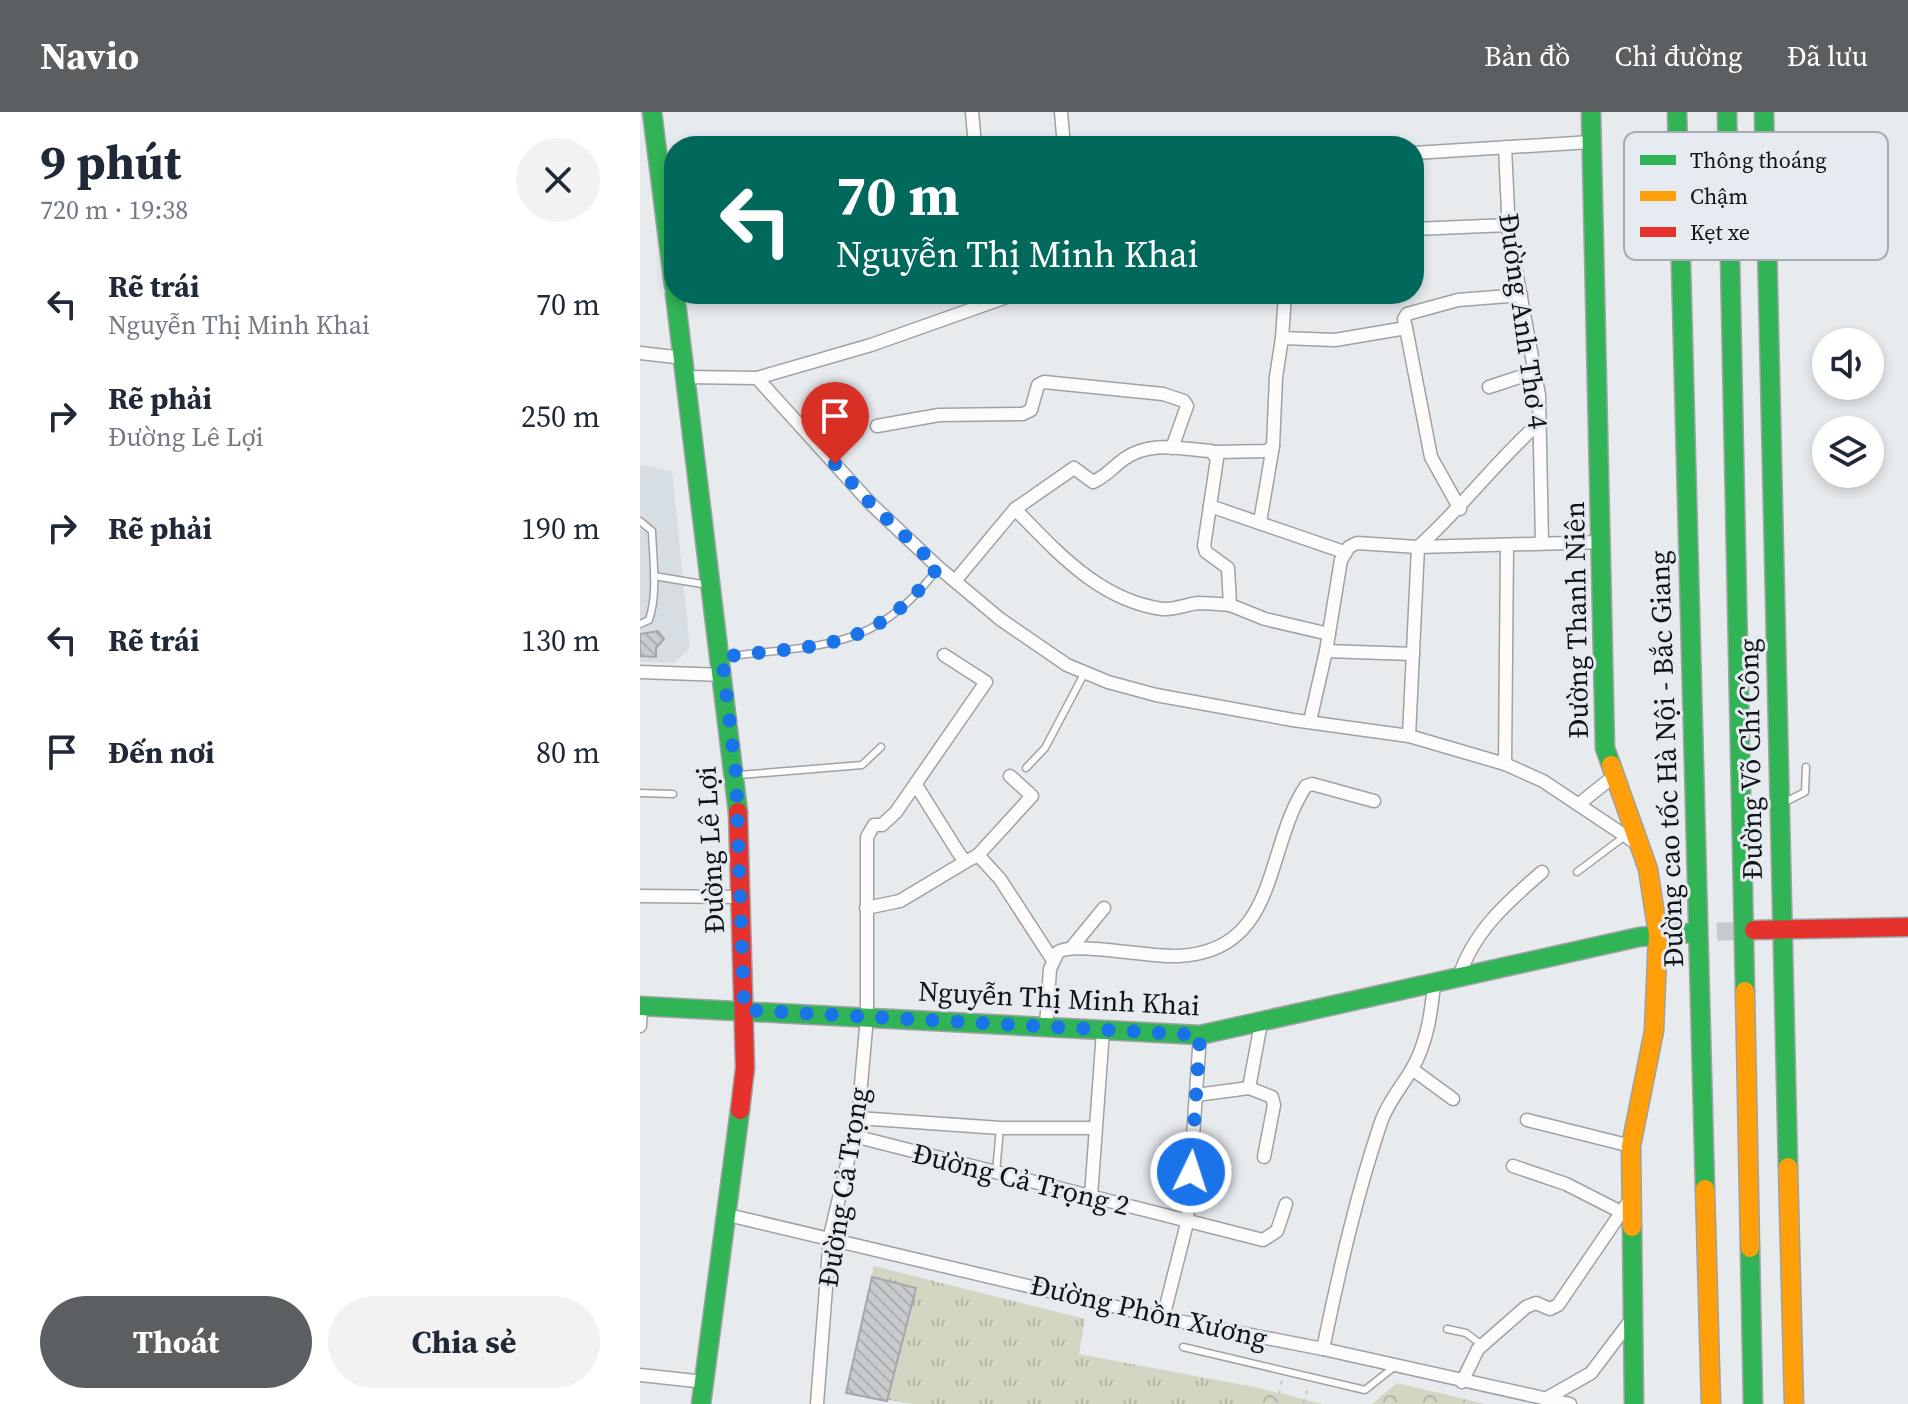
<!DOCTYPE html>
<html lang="vi">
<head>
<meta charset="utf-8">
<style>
  body { margin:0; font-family:"Source Serif 4",serif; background:#f2f2f3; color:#1f2937; height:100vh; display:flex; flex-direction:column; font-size:30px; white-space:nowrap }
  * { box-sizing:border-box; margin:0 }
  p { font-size:26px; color:#747a83 }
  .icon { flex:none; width:44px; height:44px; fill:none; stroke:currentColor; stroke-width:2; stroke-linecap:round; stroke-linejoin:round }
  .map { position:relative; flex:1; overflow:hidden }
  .sheet { display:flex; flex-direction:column; background:#fff; width:640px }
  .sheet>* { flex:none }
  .guide { position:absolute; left:24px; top:24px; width:760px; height:168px; border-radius:32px; box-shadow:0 4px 12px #0003; background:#00695c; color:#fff; overflow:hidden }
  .fabs { position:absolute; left:1172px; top:216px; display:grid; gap:16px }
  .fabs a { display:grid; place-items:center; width:72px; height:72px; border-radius:50%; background:#fff; box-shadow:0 4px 12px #0003; font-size:40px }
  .pin { position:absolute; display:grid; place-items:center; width:68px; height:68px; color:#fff; margin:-82px -34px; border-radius:50% 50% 50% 0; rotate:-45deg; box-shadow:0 0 8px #0007 }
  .pin .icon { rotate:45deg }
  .me { position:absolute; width:88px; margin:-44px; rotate:4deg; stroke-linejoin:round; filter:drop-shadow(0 0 6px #0008) }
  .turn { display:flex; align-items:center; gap:28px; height:168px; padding:0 40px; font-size:36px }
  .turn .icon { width:104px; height:104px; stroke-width:2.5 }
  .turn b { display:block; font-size:56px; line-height:68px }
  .round { display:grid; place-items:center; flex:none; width:84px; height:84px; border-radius:42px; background:#f2f2f3 }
  .headline { display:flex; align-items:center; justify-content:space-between; height:136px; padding:0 40px }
  h1 { font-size:48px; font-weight:700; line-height:60px }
  .cta { display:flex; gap:16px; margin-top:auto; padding:16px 40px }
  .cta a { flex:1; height:92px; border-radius:48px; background:#5c5f61; color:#fff; font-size:32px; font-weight:700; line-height:92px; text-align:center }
  .cta a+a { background:#f2f2f3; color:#1f2937 }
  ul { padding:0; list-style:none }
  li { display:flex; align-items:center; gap:24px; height:112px; padding:0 40px }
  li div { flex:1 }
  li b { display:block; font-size:30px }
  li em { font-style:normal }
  header { display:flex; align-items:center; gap:48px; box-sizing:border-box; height:112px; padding:0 40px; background:#5c5f61; color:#fff }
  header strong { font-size:38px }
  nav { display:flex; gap:44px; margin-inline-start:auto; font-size:28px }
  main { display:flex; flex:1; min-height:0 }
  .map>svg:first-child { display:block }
</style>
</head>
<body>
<header>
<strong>Navio</strong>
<nav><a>Bản đồ</a><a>Chỉ đường</a><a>Đã lưu</a></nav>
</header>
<main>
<section class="sheet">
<div class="headline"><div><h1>9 phút</h1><p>720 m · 19:38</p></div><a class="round"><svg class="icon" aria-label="close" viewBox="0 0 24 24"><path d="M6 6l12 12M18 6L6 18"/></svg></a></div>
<ul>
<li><svg class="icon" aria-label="left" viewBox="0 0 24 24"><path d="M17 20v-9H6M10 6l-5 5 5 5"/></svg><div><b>Rẽ trái</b><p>Nguyễn Thị Minh Khai</p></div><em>70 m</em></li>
<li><svg class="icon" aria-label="right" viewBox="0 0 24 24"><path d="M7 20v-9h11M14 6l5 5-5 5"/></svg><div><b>Rẽ phải</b><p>Đường Lê Lợi</p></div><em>250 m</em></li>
<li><svg class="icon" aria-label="right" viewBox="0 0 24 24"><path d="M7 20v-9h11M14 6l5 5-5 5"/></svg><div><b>Rẽ phải</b></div><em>190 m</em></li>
<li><svg class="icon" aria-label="left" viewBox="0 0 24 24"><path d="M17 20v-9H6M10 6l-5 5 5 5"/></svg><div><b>Rẽ trái</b></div><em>130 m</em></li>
<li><svg class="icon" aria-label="arrive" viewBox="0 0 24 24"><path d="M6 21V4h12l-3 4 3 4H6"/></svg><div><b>Đến nơi</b></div><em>80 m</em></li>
</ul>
<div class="cta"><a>Thoát</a><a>Chia sẻ</a></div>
</section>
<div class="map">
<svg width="1268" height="1292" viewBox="0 0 1268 1292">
  <defs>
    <pattern id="grass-tufts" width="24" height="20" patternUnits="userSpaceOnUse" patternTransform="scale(2)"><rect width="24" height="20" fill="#d3d6c3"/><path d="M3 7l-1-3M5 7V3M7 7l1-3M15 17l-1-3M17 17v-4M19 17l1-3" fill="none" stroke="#b4b7a7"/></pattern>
    <pattern id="forest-crowns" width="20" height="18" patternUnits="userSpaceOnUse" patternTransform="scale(2)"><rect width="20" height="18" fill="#d3d6c3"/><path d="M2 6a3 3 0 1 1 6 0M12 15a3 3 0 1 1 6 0" fill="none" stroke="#b4b7a7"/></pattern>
    <pattern id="building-back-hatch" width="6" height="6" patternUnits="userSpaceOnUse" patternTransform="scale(2)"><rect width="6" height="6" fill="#c9ccce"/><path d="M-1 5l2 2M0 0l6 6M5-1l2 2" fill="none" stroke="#acaeb0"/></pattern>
  </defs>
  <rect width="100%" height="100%" fill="#e8ebee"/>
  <path fill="#d6dee4" d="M0,353L32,359L50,536L35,551L0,550Z"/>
  <path fill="url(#grass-tufts)" d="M234,1154L445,1207L439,1242L619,1276L614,1292H274L206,1281Z"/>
  <g fill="url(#forest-crowns)">
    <path d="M757,1271L845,1292H732Z"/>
    <path d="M619,1276L683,1292H614Z"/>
  </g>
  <g fill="url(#building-back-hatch)" stroke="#a5a7aa" stroke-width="2">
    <path d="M18,519L24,527L16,536V545L0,544V522Z"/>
    <path d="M232,1165L276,1176L247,1289L206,1281Z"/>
  </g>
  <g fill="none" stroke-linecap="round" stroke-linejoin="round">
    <path stroke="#c8cbcd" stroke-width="18" stroke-dasharray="18 9" stroke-linecap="butt" d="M1050,821L1114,818"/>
    <defs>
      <g id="lane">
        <path d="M0,409L12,419C13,447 18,481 9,508L0,512"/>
        <path d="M14,464L68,473"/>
        <path d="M85,545C180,532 236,540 298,456"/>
        <path d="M386,656L405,636L445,560"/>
        <path d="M99,663L222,653L241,635"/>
        <path d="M0,681L33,682"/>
        <path d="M1143,691L1165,680L1166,655"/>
        <path d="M937,760L985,724"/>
        <path d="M356,1060L360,1016"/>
        <path d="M807,1217L826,1221L842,1233"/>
        <path d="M543,1235L725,1278L754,1255"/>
      </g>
      <g id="street">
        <path d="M332,0L335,34"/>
        <path d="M421,0L424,34"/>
        <path d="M865,35L869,121L899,283L902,430"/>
        <path d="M774,41L951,30"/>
        <path d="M774,117L869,113"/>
        <path d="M645,182L642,226L695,228L766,216L764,207L767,202L818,188L881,183"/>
        <path d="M766,216L791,345L820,397"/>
        <path d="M0,241L44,246"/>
        <path d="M46,265L117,266L231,233L375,182"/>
        <path d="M117,266L231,392L298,455L360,507L427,553L468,570L516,583L653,608L769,624L865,652L903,669L999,733"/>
        <path d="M849,275L895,260"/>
        <path d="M237,314L299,303L383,302L391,298L398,273L404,270L523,282L544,289L547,294L532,336"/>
        <path d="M575,340L627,339L633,334L636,265L642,226"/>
        <path d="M570,394L704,440"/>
        <path d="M375,397C417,440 459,488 522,497C534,498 547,492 559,491C569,491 579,492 590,493"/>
        <path d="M620,410L633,334"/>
        <path d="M315,469L375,397L434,356L453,370C465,365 473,355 484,347C510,328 541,337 571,339L577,347L564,434L566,440L588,456L590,493L625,507L689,522"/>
        <path d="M686,539L773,542"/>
        <path d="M0,560L84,563"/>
        <path d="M670,609L686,539L701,448L709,435L717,431L778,435L963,430"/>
        <path d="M769,624L778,435C822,396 855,350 899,311"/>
        <path d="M865,652L867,433"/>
        <path d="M276,673L318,740L325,750L338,743L360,767L412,847"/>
        <path d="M939,692L974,664"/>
        <path d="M338,743L392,684L370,664"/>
        <path d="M0,784L102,785"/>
        <path d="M226,796L260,789L325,750"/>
        <path d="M432,835L464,796"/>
        <path d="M818,868C832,821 866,791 902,760"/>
        <path d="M0,914L1,894"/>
        <path d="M406,914L410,857L418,840C435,829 511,846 539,844C640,839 624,736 666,674L672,672L734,689"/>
        <path d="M772,957L813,987"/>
        <path d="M609,976L621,911"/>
        <path d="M556,983L609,976L632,985L634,993L624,1045"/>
        <path d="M218,1006L360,1016H454"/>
        <path d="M887,1008L991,1034"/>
        <path d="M214,1024L623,1128L637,1119L646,1092"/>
        <path d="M873,1054L926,1072L981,1100"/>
        <path d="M451,1084L463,919"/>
        <path d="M88,1103L523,1206L683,1237L930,1292"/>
        <path d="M523,1206L547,1111L560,923"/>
        <path d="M683,1237C699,1160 716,1084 741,1010C748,990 762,974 772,957C787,931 791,902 794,873"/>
        <path d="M0,1263L65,1270"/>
        <path d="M822,1270L838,1237L886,1195L896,1191L910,1197L918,1193L989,1089"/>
        <path d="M907,1286L951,1261L991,1208"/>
        <path d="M177,1292L190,1124L218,1006L227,905V725L234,713H242L256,700L346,570L304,543"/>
      </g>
      <g id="fast">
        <path d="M12,0L34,174"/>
        <path d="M951,0L965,636L971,653"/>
        <path d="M1037,0L1065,1077"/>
        <path d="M1087,0L1105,879"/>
        <path d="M1124,0L1148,1055"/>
        <path d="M35,182L98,700"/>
        <path d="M0,894L560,923L999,825L1050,821"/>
        <path d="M992,1115L994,1292"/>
        <path d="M1110,1136L1113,1292"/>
        <path d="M61,1292L100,998"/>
      </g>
      <g id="slow">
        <path d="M971,653L1008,757L1018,822L1014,919L991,1034L992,1115"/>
        <path d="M1105,879L1110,1136"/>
        <path d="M1148,1055L1154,1292"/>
        <path d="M1065,1077L1071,1292"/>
      </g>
      <g id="jam">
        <path d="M98,700L105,956L100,998"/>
        <path d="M1114,818L1268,815"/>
      </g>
    </defs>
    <use href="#lane" stroke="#9fa1a4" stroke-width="9"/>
    <use href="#street" stroke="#9fa1a4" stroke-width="15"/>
    <use href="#fast" stroke="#9fa1a4" stroke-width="21"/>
    <use href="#slow" stroke="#9fa1a4" stroke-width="21"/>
    <use href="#jam" stroke="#9fa1a4" stroke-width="21"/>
    <g stroke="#c7c9ca" stroke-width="2" stroke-dasharray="4 6" stroke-linecap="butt">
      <path d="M637,1292L642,1268"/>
      <path d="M664,1292L668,1274"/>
    </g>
    <use href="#lane" stroke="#fcfcfc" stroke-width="6"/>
    <use href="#street" stroke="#fcfcfc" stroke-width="12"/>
    <use href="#fast" stroke="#30b455" stroke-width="18"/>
    <use href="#slow" stroke="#ff9f0a" stroke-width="18"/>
    <use href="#jam" stroke="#e5322d" stroke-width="18"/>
  </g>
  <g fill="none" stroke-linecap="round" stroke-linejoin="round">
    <path stroke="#1a73e8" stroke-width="14" stroke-dasharray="0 25.2" d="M195,352L231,392L298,455C234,541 179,532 82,545L96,663L104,898L560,923L551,1060"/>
  </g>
  <g text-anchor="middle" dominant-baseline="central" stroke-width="6" stroke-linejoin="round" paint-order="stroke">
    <g font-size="28" fill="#111315" stroke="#e5ebf1">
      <text transform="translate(884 209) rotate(82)">Đường Anh Thơ 4</text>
      <text transform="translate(936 508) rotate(-91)">Đường Thanh Niên</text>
      <text transform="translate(1026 647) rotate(-92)">Đường cao tốc Hà Nội - Bắc Giang</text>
      <text transform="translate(1110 647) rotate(-91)">Đường Võ Chí Công</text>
      <text transform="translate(70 738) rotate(-93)">Đường Lê Lợi</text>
      <text transform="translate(419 886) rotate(3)">Nguyễn Thị Minh Khai</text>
      <text transform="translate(381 1067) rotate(14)">Đường Cả Trọng 2</text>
      <text transform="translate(203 1075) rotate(-81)">Đường Cả Trọng</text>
      <text transform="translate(509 1199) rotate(13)">Đường Phồn Xương</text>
    </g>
  </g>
  <rect x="984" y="20" width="264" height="128" rx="12" fill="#e5ebf1" stroke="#a5aaaf" stroke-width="2"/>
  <rect x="1000" y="43" width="36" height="10" fill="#30b455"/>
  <rect x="1000" y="79" width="36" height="10" fill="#ff9f0a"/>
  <rect x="1000" y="115" width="36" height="10" fill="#e5322d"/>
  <g font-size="22" fill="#111315">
    <text x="1050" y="56">Thông thoáng</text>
    <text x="1050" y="92">Chậm</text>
    <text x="1050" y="128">Kẹt xe</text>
  </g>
</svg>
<div class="fabs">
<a><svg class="icon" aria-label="sound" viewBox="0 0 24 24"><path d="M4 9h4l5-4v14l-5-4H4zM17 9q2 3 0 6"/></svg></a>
<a><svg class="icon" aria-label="layers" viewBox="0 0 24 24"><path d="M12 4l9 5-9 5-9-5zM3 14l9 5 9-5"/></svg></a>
</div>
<div class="pin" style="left:195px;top:352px;background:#d93025"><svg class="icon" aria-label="arrive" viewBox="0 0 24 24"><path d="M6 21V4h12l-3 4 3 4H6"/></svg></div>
<svg class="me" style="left:551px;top:1060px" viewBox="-20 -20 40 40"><circle r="17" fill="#1a73e8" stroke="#fff" stroke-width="3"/><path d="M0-11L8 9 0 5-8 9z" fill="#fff"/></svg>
<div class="guide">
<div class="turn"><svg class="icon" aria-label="left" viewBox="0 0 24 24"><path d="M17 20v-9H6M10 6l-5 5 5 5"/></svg><div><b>70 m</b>Nguyễn Thị Minh Khai</div></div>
</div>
</div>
</main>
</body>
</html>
